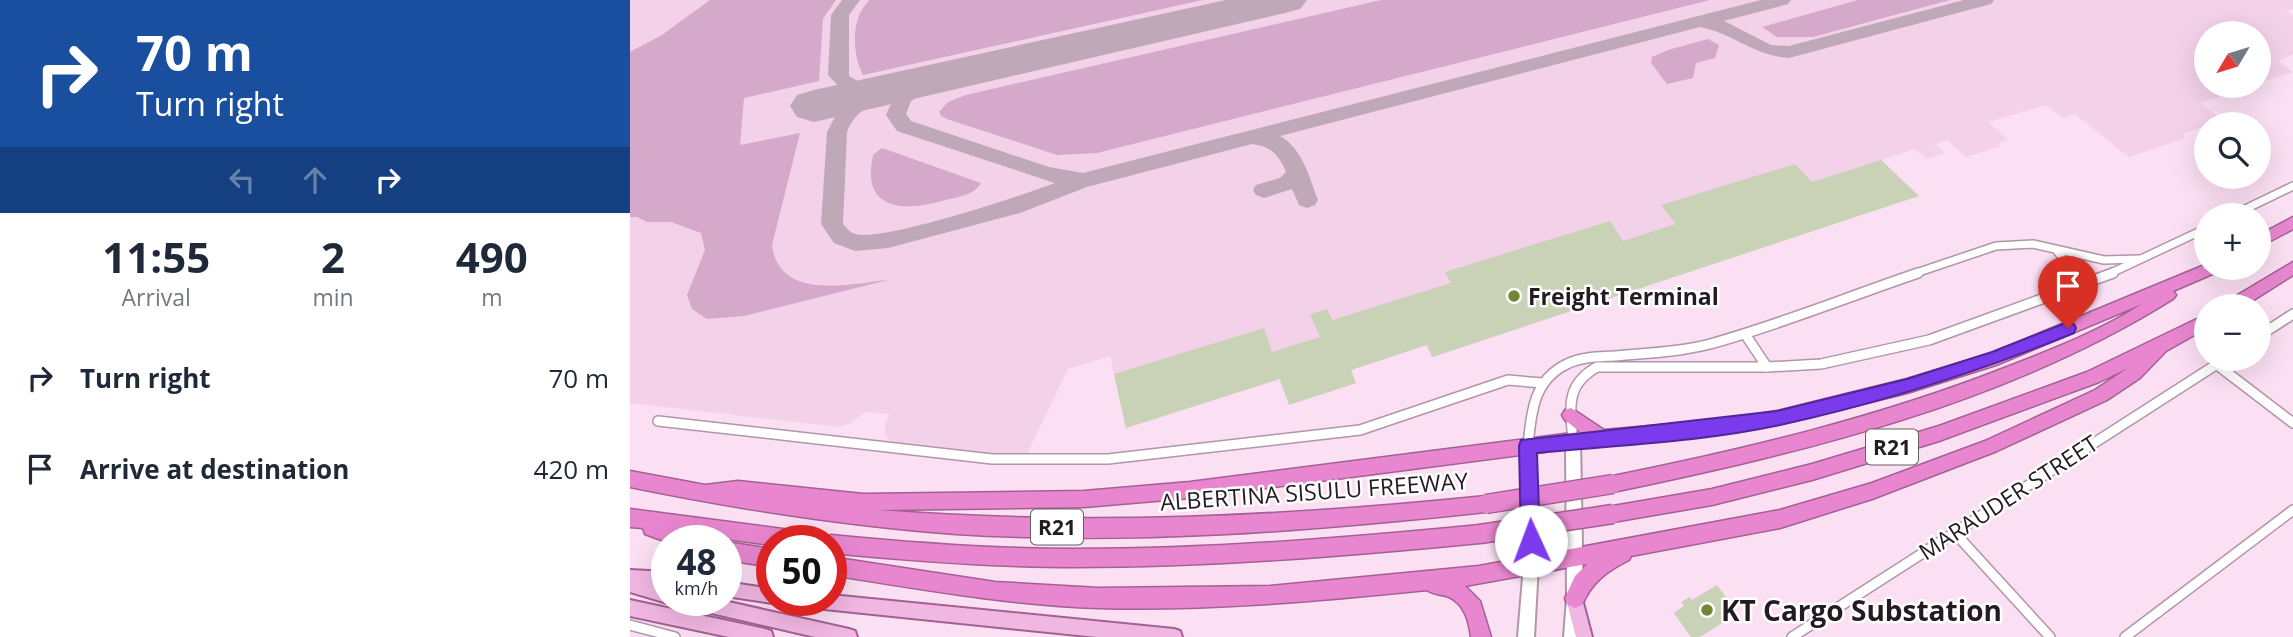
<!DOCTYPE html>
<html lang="en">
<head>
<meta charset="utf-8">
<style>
  body { margin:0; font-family:"Open Sans",sans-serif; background:#f2f2f3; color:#1f2937; height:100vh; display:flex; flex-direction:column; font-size:26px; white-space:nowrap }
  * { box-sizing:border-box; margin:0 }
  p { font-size:23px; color:#747a83 }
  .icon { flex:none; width:38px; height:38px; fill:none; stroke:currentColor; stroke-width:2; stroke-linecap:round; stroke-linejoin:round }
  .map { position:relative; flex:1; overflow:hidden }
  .side { display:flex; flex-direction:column; background:#fff; width:630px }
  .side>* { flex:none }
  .top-card { background:#1a4fa0; color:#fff; overflow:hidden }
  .needle { width:46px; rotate:232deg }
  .tools { position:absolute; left:1564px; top:21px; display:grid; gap:14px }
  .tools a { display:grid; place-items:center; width:77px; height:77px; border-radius:50%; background:#fff; box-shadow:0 7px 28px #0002; font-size:35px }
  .speed { position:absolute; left:21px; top:525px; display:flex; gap:14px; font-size:35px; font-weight:700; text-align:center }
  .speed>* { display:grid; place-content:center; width:91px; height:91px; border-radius:50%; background:#fff; box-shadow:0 7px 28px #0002; line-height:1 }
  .speed small { font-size:18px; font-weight:400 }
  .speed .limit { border:10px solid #d22; background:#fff; color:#111 }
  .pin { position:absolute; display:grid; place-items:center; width:60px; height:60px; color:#fff; margin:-72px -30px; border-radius:50% 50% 50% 0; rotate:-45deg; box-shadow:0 0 7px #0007 }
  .pin .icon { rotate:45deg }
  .me { position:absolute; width:77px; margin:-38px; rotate:358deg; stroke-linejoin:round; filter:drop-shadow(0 0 5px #0008) }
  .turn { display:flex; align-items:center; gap:24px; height:147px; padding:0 21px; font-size:32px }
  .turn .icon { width:91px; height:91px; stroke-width:2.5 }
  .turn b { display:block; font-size:49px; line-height:60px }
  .lanes { display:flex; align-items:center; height:66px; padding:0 21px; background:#0003; justify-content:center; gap:35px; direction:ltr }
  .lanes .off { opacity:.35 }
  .eta { display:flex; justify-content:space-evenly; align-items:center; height:119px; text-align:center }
  .eta b { font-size:42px; font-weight:700; line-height:49px }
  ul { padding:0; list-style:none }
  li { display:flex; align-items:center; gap:21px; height:91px; padding:0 21px }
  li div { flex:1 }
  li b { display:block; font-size:26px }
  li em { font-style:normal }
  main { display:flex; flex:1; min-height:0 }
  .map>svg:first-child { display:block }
</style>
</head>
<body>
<main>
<section class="side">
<div class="top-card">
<div class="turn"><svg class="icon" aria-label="right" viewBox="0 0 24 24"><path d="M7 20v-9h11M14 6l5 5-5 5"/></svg><div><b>70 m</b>Turn right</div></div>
<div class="lanes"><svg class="icon off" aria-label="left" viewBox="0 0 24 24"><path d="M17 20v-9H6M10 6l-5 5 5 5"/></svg><svg class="icon off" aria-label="ahead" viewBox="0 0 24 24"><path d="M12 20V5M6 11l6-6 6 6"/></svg><svg class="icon" aria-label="right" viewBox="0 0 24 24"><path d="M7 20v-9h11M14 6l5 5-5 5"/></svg></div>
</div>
<div class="eta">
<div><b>11:55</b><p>Arrival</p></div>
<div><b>2</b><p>min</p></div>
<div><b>490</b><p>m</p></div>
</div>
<ul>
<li><svg class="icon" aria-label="right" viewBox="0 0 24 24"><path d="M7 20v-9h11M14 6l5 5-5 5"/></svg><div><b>Turn right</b></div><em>70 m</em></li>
<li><svg class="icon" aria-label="arrive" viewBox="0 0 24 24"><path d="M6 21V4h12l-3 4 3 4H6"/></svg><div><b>Arrive at destination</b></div><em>420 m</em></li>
</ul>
</section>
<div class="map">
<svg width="1663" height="637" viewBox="0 0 1663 637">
  <rect width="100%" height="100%" fill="#fbdff3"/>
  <path fill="#f3d1e9" d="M0,0H1663V9L1657,11L1663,15V54L1648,61L1663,72L1629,83V33H1577V86H1622L1570,103L1593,120L1552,134L1556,138L1499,157L1445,114L1433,118L1416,105L1358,122L1378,139L1368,143L1370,146L1336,157L1317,140L1305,144L1315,153L1296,159L1285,149L1251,160L1288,196L803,357L796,345L721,370L726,383L659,405L649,379L496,428L480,356L438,369L397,454L359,453L261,443L255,435V424L260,414L235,412L219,424L209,427L0,403Z"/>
  <g fill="#d5a9c9">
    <path d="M80,0H206L193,19L189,81L114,98L110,145L170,133L142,245C149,302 222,284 262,279L114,316L77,319L62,309L57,295L75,250L71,233L41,222H17L7,217H0V52L32,35Z"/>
    <path d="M240,0H573L233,75C222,54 220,17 240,0Z"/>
    <path d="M751,0H1080L467,153L427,155L317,119L311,116L309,112L318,102L336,95Z"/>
    <path d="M1228,0H1320L1183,37H1147L1132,27Z"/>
    <path d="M1078,39L1089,45L1085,58L1066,63L1063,78L1037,84L1021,63L1022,57L1038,50Z"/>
    <path d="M252,148L351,183C344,196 326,197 312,201C272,212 231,210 243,155Z"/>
  </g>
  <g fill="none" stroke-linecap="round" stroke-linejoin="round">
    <path fill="#bfa8b8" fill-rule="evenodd" d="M212,0H230L219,15V76L231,83L267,85L269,90C280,81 296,71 311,75L314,79L281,101L276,114L281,121L419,167L453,173L1131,0H1161L1158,4L1094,21L1141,45L1159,46L1334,0H1364L1361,4L1159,58C1125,56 1102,33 1070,27L650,136C673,149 679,177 688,200L685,205L677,208L669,205L662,189L634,198L626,195L623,190L626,185L650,178L656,172C649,155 641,146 622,144L457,187L390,213L258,248L225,251L204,243L191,224L197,132L208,111L229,95L211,89L198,75L201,15ZM265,94L256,115L267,131L425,183C394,195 252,242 226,234C220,233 217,228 213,224L217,132C225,110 245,102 265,94Z"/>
    <path fill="#bfa8b8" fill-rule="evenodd" d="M596,0H677L670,9L655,13L184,122L167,117L160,106L167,95L184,90Z"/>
  </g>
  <g fill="#c9d2b6">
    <path d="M1251,160L1289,196L802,357L797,345L721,370L726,383L659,405L650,379L496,428L484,374L634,328L642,352L690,337L680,314L697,309L702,320L821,283L815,272L980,221L993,241L1046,224L1031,205L1165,164L1182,182Z"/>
    <path d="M1087,585L1108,613L1070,637H1061L1044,613L1054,606L1051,602L1060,597L1062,600Z"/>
  </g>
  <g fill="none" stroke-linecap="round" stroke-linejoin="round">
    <defs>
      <g id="minor-far1">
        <path d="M1603,215L1663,186"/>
        <path d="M1427,251L1445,274"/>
        <path d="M1283,274L1366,246L1403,244L1474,260L1509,259"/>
        <path d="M1479,274L1577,228"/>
      </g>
      <g id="minor">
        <path d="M1435,288L1445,280V273"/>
        <path d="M1115,334L1137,367"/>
        <path d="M1629,336L1663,314"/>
        <path d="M1586,364L1663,423"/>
        <path d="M28,421L362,459H478L730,430L878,380L912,383"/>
        <path d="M943,440C940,408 935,385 967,367H1137L1191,364L1299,340L1483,273"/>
        <path d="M898,446C901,414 903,380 937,364C951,357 968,357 984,356C1016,353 1049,352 1080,344C1149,325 1220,296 1288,273"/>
        <path d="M1324,532L1420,637"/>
        <path d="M0,625L45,637"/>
        <path d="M1162,637L1595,359"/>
        <path d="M1495,637L1663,510"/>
      </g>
      <g id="secondary">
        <path d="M943,434L948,436L950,440L953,598L950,637H934L937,598L936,440L938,436Z"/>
        <path d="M898,440L903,442L905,446L908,565L904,637H888L894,565L891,446L893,442Z"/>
      </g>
      <g id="primary">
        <path d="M0,570L37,572V586H27L37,588V600L42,601L37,603L0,592Z"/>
        <path d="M96,582L142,589V600H148L142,603L96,596Z"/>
        <path d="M944,592L949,594L952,599L962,637H946L936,599L939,594Z"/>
        <path d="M201,595L544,629L550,631L552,637H467L175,607L170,605L167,600H201Z"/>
        <path d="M0,600L135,629L141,631L143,637H99L0,616Z"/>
        <path d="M47,600H90L219,629L225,631L227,637H185L55,607L50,605Z"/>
      </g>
      <g id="motorway">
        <path d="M1663,217V229L1629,247V235Z"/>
        <path d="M1663,262V275L1614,306H1594L1596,302Z"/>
        <path d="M1577,264V268H1590L1587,272L1543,291L1546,295L1543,299C1375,404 1175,452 983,492L977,490L974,484L977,478L983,476C1117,449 1250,417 1377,367C1423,349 1470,331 1512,304L1366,365L1277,393L1147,425L1090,434L943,448L560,498L454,507L248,510C453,526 652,517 856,496L862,498L865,504L862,510L856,512C680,531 503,545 326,534C216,526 108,509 0,487V471L75,485L108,481L233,494L454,491L560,482L950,432L935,420L932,415L935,410L941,408L974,430L1090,420L1147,411L1277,379L1362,353Z"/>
        <path d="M1577,314V328L1536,351L1510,378L1477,400L1367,451L1242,499L1150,528L1001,556L999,560C977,571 962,582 952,605L945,608L938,605L935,598L945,576L957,564L835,586L850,601L861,637H841C839,621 835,605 819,597C811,594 804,595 797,590C688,601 580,611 469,608C379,605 290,589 201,575V557L365,582L468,588L640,586L849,566L1150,510L1242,483L1355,441L1465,390L1498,368L1469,382L1309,441L1182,480L1082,505L983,522L976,520L974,514L976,508L983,506L1082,489L1182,464L1309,426L1457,372Z"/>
        <path d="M0,509L175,532L182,535L184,541H142V545L66,535L68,541L37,542L15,534L13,528L0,527Z"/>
        <path d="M850,525L857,528L859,534L857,540L850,543C716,556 581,567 446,567C364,567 283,561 201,553V541H193L201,535C282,543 364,549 446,549C581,549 716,538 850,525Z"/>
        <path d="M96,542L142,549V567L96,560Z"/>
      </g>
    </defs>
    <use href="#minor-far1" stroke="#b096a9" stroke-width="10"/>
    <use href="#minor" stroke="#b096a9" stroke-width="12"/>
    <use href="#secondary" stroke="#b096a9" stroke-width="4"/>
    <use href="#primary" stroke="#a36193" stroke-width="4"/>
    <use href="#motorway" stroke="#a36193" stroke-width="3"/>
    <use href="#minor-far1" stroke="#fff" stroke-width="7"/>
    <use href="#minor" stroke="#fff" stroke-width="9"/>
    <use href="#secondary" fill="#fff" fill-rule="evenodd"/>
    <use href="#primary" fill="#f1b7e3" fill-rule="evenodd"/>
    <use href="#motorway" fill="#e887d0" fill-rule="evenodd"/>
    <defs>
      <g id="motorway-bridge">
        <path d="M856,504L983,484"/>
        <path d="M850,534L983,514"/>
      </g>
    </defs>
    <use href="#motorway-bridge" stroke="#a36193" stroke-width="21" stroke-linecap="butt"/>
    <use href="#motorway-bridge" stroke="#e887d0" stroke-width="18"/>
  </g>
  <path fill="#7c3aed" stroke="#51269a" stroke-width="2" d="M1438,322L1444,324L1446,328L1444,333C1348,372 1251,403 1150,425C1072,442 987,445 907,453L910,541L907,547L901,550L894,547L891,541L889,446L891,440L1147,411L1277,379L1362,352Z"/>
  <g fill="#738637" stroke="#fff" stroke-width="2.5">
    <circle cx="884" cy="296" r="7"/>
    <circle cx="1077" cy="610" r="7"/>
  </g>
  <g text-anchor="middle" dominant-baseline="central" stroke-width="5" stroke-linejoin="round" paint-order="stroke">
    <g fill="#fff" stroke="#665f64" stroke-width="2">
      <rect x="1236" y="429.5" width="52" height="35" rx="5"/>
      <rect x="401" y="509.5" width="52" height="35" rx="5"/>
    </g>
    <g font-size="21" font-weight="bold" fill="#241a21">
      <text x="1262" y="447">R21</text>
      <text x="427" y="527">R21</text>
    </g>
    <g font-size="23" font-weight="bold" fill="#241a21" stroke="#fff" text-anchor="start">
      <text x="898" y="296">Freight Terminal</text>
    </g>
    <g font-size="23" fill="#241a21" stroke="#fff">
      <text transform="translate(684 491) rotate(-4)">ALBERTINA SISULU FREEWAY</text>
      <text transform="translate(1378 497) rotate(-33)">MARAUDER STREET</text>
    </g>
    <g font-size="28" font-weight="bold" fill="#241a21" stroke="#fff" text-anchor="start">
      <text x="1091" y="610">KT Cargo Substation</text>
    </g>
  </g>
</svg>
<div class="tools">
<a><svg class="needle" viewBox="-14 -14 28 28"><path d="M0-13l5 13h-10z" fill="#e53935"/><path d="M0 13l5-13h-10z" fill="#747a83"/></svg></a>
<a><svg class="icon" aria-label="search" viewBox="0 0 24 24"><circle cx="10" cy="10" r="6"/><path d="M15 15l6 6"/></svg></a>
<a>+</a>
<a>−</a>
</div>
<div class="speed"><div>48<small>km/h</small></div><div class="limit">50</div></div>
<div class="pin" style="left:1438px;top:328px;background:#d93025"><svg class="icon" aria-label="arrive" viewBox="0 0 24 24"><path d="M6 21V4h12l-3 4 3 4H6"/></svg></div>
<svg class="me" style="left:901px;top:541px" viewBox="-20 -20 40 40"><circle r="19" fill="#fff"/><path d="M0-13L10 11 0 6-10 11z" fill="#7c3aed"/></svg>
</div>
</main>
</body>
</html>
